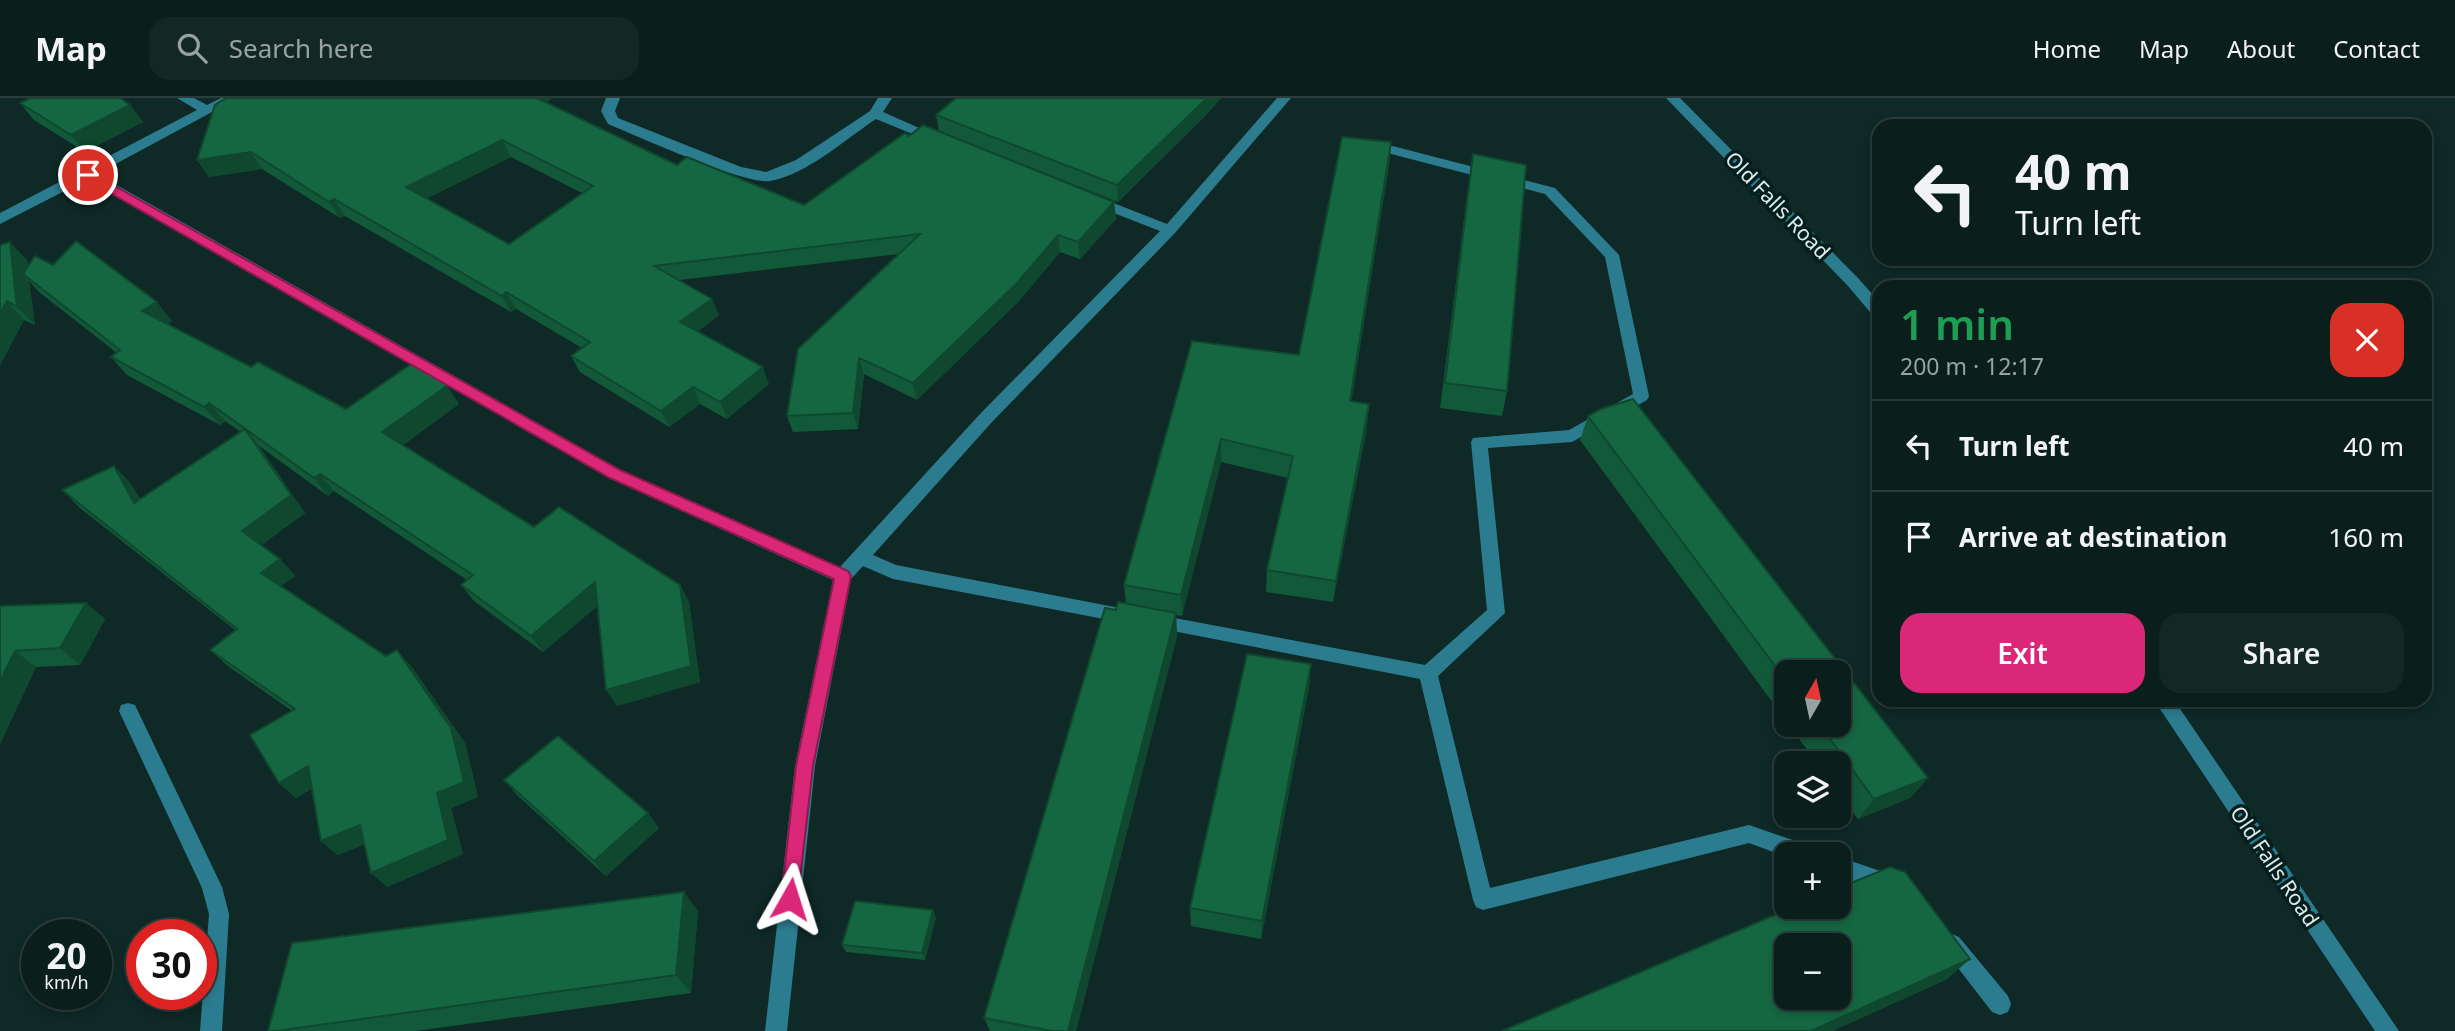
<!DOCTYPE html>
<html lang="en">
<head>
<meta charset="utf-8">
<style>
  body { margin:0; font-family:"Noto Sans",sans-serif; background:#132725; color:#f1f3f6; height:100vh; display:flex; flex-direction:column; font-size:26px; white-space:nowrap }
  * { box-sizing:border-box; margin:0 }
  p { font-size:23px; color:#99a2a3 }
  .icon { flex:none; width:38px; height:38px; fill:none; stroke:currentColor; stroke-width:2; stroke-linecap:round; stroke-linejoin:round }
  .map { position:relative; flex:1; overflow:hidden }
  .side { position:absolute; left:1872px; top:182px; width:560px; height:427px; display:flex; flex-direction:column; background:#0a1f1c; border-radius:21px; box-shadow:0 4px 10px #0003,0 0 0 2px #2a3d3b }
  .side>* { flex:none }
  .top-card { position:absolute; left:1872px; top:21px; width:560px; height:147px; border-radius:21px; box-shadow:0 4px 10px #0003,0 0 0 2px #2a3d3b; background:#0a1f1c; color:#f1f3f6; overflow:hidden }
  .needle { width:46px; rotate:9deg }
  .tools { position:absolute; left:1774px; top:562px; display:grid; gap:14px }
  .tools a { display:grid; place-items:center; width:77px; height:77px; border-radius:14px; background:#0a1f1c; box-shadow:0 4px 10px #0003,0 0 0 2px #2a3d3b; font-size:35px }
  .speed { position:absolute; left:21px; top:821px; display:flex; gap:14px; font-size:35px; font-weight:700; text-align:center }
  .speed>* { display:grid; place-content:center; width:91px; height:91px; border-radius:50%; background:#0a1f1c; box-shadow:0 4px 10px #0003,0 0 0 2px #2a3d3b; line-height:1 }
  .speed small { font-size:18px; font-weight:400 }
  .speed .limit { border:10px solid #d22; background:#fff; color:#111 }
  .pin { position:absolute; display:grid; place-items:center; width:60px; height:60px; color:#fff; margin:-30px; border:4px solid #fff; border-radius:50%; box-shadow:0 2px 7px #0007 }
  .me { position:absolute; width:77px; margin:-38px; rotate:6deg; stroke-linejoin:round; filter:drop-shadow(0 0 5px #0008) }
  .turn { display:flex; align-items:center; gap:24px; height:147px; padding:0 28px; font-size:32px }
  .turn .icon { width:91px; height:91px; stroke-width:2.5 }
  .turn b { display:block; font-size:49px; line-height:60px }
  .round { display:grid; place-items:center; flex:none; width:74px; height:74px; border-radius:21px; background:#132725 }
  .headline { display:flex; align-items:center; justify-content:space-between; height:119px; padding:0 28px }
  h1 { font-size:42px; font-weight:600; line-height:52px; color:#1e9e55 }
  .action { display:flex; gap:14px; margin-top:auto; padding:14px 28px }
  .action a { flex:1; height:80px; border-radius:21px; background:#db2777; color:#fff; font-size:28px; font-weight:600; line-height:80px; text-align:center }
  .action a+a { background:#132725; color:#f1f3f6 }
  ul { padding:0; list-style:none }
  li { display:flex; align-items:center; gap:21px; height:91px; padding:0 28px; border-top:2px solid #2a3d3b }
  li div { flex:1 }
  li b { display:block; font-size:26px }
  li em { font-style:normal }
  header { display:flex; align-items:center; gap:42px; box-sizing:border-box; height:98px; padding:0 35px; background:#0a1f1c; border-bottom:2px solid #2a3d3b }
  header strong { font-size:33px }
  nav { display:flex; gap:38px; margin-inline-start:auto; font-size:24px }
  .search { width:490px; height:63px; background:#132725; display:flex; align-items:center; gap:18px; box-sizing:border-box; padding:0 24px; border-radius:21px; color:#99a2a3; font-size:26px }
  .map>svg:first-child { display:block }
</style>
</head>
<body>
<header>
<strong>Map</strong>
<div class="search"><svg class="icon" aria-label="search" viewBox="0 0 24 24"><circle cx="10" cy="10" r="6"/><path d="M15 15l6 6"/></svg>Search here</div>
<nav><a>Home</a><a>Map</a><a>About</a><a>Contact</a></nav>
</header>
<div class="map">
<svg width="2455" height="933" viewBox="0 0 2455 933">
  <rect width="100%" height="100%" fill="#0e2926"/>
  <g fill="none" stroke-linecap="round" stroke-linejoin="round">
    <g fill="#2c7c90" fill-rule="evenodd">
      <path d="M177,0H194L207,7L221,0H238L97,76L621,372L840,469L980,316L1160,133L1088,105V99H1098L1167,126L1277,0H1291L1175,135L992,324L873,457L896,467L1125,511L1131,513L1134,518L1131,523L1125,525L893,481L863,468L851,481L815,668L787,933H765L795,668L833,482L609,380L86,82L0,126V115L197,12Z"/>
      <path d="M606,0H620L615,13L618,20L741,69L766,74L796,62L870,13L878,0H892L883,14L944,41L942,44H932L876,21C844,42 808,76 770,83C745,87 637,38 608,26L601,13Z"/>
      <path d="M1666,0H1680L1858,180L1880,205V221L1875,220L1848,188Z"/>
      <path d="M1377,44L1555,90L1619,157L1649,298L1647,302L1572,344L1488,350L1505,515L1438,578L1490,790L1749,727L1813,749L1816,756H1787V759L1749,745L1483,812L1476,809L1473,802L1420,581L1147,528L1144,523L1147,518L1153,516L1425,567L1487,512L1471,344L1473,340L1569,332L1633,296L1605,159L1545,96L1372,51V45Z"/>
      <path d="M2154,602H2174L2399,933H2375Z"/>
      <path d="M128,605L135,607L222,789L229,816L222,933H200L209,816L202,790L119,613L121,607Z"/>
      <path d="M1839,759L1895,778L1898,785L1895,792L1888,795L1839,778Z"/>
      <path d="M1952,836L1959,839L2008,898L2011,906L2008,914L2000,917L1992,914L1945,853L1941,846L1945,839Z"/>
    </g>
  </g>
  <g fill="#125939" fill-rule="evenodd">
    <path d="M552,0L546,4L677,67L804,107L909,38L1114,104L1116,121L1080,161L1060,154L1019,203L917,302L864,276L858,331L793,334L787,318L899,156L680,182L719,217L697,234L769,286L727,321L700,306L669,329L580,274L571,258L582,250L516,211L511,214L345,118L340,120L262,71L209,79L197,62ZM511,59L582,95L509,146L427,100Z"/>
    <path d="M956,0H1221L1205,18L1118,104L939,33L936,17Z"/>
    <path d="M20,5L130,7L143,24L85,54L34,22Z"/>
    <path d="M1391,44L1389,67L1351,304L1367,329L1333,504L1266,494L1267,472L1288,380L1221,364L1182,518L1176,517L1177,538L1076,933H990L984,920L1116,512L1126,506L1124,487L1192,243L1299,257Z"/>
    <path d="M1473,56L1507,293L1502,318L1440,310L1469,81Z"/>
    <path d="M0,147L27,162L28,168L53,167L172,223L167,226L251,269L346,311L447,288L459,306L403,347L534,429L680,487L689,504L700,584L617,608L597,508L543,554L474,503L461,487L467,482L334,393L328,398L258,347L305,415L261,447L280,461L295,478L281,488L386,558L411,568L465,645L478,699L451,710L463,756L387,789L365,746L338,757L321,743L312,690L296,700L279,685L292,613L228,568L210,552L235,532L80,410L62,392L114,368L131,386L140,401L241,334L225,323L220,327L127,277L111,259L117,255L39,194L29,183L35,227L24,222L0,267Z"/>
    <path d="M1588,318L1928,680L1910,700L1858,721L1839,696V665H1817L1788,626H1839L1787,574V624L1580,342Z"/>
    <path d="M86,505L105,521L80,567L36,569L0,646V508Z"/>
    <path d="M1311,566L1309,589L1261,841L1191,828L1190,810Z"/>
    <path d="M504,682L659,730L606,778L517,697Z"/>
    <path d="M698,813L691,895L416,933H268Z"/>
    <path d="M936,819L925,862L846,854L842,847Z"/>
  </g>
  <g fill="#0f482e">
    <path d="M530,0H552L535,12Z"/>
    <path d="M1207,0H1221L1205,18L1118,104L1117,87Z"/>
    <path d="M130,7L143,24L85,54L71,37Z"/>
    <path d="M502,42L511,59L416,106L406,89Z"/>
    <path d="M1391,44L1389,67L1348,326L1350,303Z"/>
    <path d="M251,54L262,71L209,79L197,62Z"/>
    <path d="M334,101L345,118L340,120L329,104Z"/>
    <path d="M1114,104L1116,121L1080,161L1078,144Z"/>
    <path d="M1058,137L1060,154L1019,203L917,302L913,285Z"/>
    <path d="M10,144L27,162L29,181L23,176L29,183L35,227L17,209Z"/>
    <path d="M506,194L516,211L511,214L502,198Z"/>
    <path d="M712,201L719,217L687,241L680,224Z"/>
    <path d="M7,203L24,222L0,267V215Z"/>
    <path d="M157,204L172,223L157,231L142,213Z"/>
    <path d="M859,260L864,276L858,331L853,315Z"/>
    <path d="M763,269L769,286L727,321L720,304Z"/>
    <path d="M447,288L459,306L395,352L382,334Z"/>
    <path d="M693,289L700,306L669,329L661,313Z"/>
    <path d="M209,305L225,323L220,327L204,309Z"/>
    <path d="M1369,306L1367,329L1333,504L1336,483Z"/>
    <path d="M245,331L260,349L305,415L258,450L242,433Z"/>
    <path d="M1221,341V364L1182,518L1181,497Z"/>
    <path d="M114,368L131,386L151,422L134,405Z"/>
    <path d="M320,376L334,393L328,398L314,380Z"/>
    <path d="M280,461L295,478L277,491L261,475Z"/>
    <path d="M595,484L606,501L543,554L531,538Z"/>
    <path d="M680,487L689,504L700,584L617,608L606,592Z"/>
    <path d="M86,505L105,521L80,567L60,550Z"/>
    <path d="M1176,515L1177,538L1076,933H1068Z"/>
    <path d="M397,552L411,568L465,645L478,699L451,710L463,756L387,789L371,775L437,695Z"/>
    <path d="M15,553L36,569L0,646V583Z"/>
    <path d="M1311,566L1309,589L1261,841L1262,823Z"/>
    <path d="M308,668L325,683L296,700L279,685Z"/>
    <path d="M1928,680L1910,700L1858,721L1874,701Z"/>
    <path d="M648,715L659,730L606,778L594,763Z"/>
    <path d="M360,727L376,741L338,757L321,743Z"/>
    <path d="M684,794L698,813L691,895L676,877Z"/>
    <path d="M933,812L936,819L925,862L922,855Z"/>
    <path d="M1970,861L1946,882L1833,933H1811Z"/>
  </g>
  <g fill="#156742" stroke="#0f482e" stroke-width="2" fill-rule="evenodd">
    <path d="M31,0H120L130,7L71,37L20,5Z"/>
    <path d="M226,0H537L677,67L687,59L804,107L905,35L909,38L923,27L1114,104L1078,144L1058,137L1016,186L913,285L859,260L853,315L787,318L798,251L920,136L654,168L712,201L680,224L763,269L720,304L693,289L661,313L571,258L590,244L506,194L502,198L334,101L329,104L251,54L197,62L215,7ZM502,42L593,88L509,146L406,89Z"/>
    <path d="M956,0H1207L1117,87L936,17Z"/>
    <path d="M1342,39L1391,44L1350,303L1369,306L1336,483L1267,472L1293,358L1221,341L1181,497L1124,487L1192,243L1299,257Z"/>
    <path d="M1473,56L1526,67L1507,293L1445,285Z"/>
    <path d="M76,143L157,204L142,213L251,269L258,264L346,311L417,262L437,274L447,288L382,334L534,429L559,409L680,487L691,568L606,592L595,484L531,538L461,487L473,477L320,376L314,380L209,305L204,309L111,259L120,252L23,176L35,158L53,167Z"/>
    <path d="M10,144L17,209L7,203L0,215V147Z"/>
    <path d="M1633,301L1928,680L1874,701L1819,626H1839V574H1787V584L1588,318L1601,311Z"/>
    <path d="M245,331L291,397L242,433L280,461L261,475L386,558L397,552L451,630L464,684L437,695L448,742L371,775L360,727L321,743L308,668L279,685L250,637L295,611L210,552L237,531L62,392L114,368L134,405Z"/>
    <path d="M1118,504L1176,515L1068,933H1052L984,920L1105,510L1116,512Z"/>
    <path d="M86,505L60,550L15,553L0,583V508Z"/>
    <path d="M1247,556L1311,566L1262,823L1190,810Z"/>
    <path d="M558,638L648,715L594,763L504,682Z"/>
    <path d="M1890,769L1905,774L1970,861L1811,933H1502L1796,808H1839V790ZM1787,847H1839V900H1787Z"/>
    <path d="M684,794L676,877L276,933H268L292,845Z"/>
    <path d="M855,803L933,812L922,855L842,847Z"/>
  </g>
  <path fill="#db2777" stroke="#8e194d" stroke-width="2" d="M88,73L620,372L848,473L851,478L813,668L797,807L790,810L783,807L781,801L796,668L834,481L610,380L84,80V75Z"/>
  <g text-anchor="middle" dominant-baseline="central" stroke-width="7" stroke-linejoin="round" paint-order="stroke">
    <g font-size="21" fill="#deedeb" stroke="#041f1d">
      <text transform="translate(1778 107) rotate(46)">Old Falls Road</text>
      <text transform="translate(2275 768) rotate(56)">Old Falls Road</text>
    </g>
  </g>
</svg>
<div class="tools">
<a><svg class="needle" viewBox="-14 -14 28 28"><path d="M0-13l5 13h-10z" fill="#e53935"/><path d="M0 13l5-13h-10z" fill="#99a2a3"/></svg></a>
<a><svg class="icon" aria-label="layers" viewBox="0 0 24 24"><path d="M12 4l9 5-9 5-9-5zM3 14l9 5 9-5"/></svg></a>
<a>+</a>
<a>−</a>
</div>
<div class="speed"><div>20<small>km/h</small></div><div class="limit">30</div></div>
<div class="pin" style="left:88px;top:77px;background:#d93025"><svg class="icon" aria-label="arrive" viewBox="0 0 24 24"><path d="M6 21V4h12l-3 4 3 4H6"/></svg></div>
<svg class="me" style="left:790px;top:801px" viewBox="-20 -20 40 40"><path d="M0-17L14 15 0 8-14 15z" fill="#db2777" stroke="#fff" stroke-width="4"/></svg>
<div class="top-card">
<div class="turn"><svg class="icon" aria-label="left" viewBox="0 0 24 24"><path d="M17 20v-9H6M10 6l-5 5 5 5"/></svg><div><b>40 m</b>Turn left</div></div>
</div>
<section class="side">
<div class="headline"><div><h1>1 min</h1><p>200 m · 12:17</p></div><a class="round" style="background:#d93025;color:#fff"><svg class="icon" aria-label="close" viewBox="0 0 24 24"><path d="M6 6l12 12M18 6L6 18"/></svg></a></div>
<ul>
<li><svg class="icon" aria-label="left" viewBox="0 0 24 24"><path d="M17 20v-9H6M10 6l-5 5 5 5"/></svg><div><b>Turn left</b></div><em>40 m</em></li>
<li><svg class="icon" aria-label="arrive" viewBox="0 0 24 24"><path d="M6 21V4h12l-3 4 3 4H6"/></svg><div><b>Arrive at destination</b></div><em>160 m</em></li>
</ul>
<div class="action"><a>Exit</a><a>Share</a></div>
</section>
</div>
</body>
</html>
